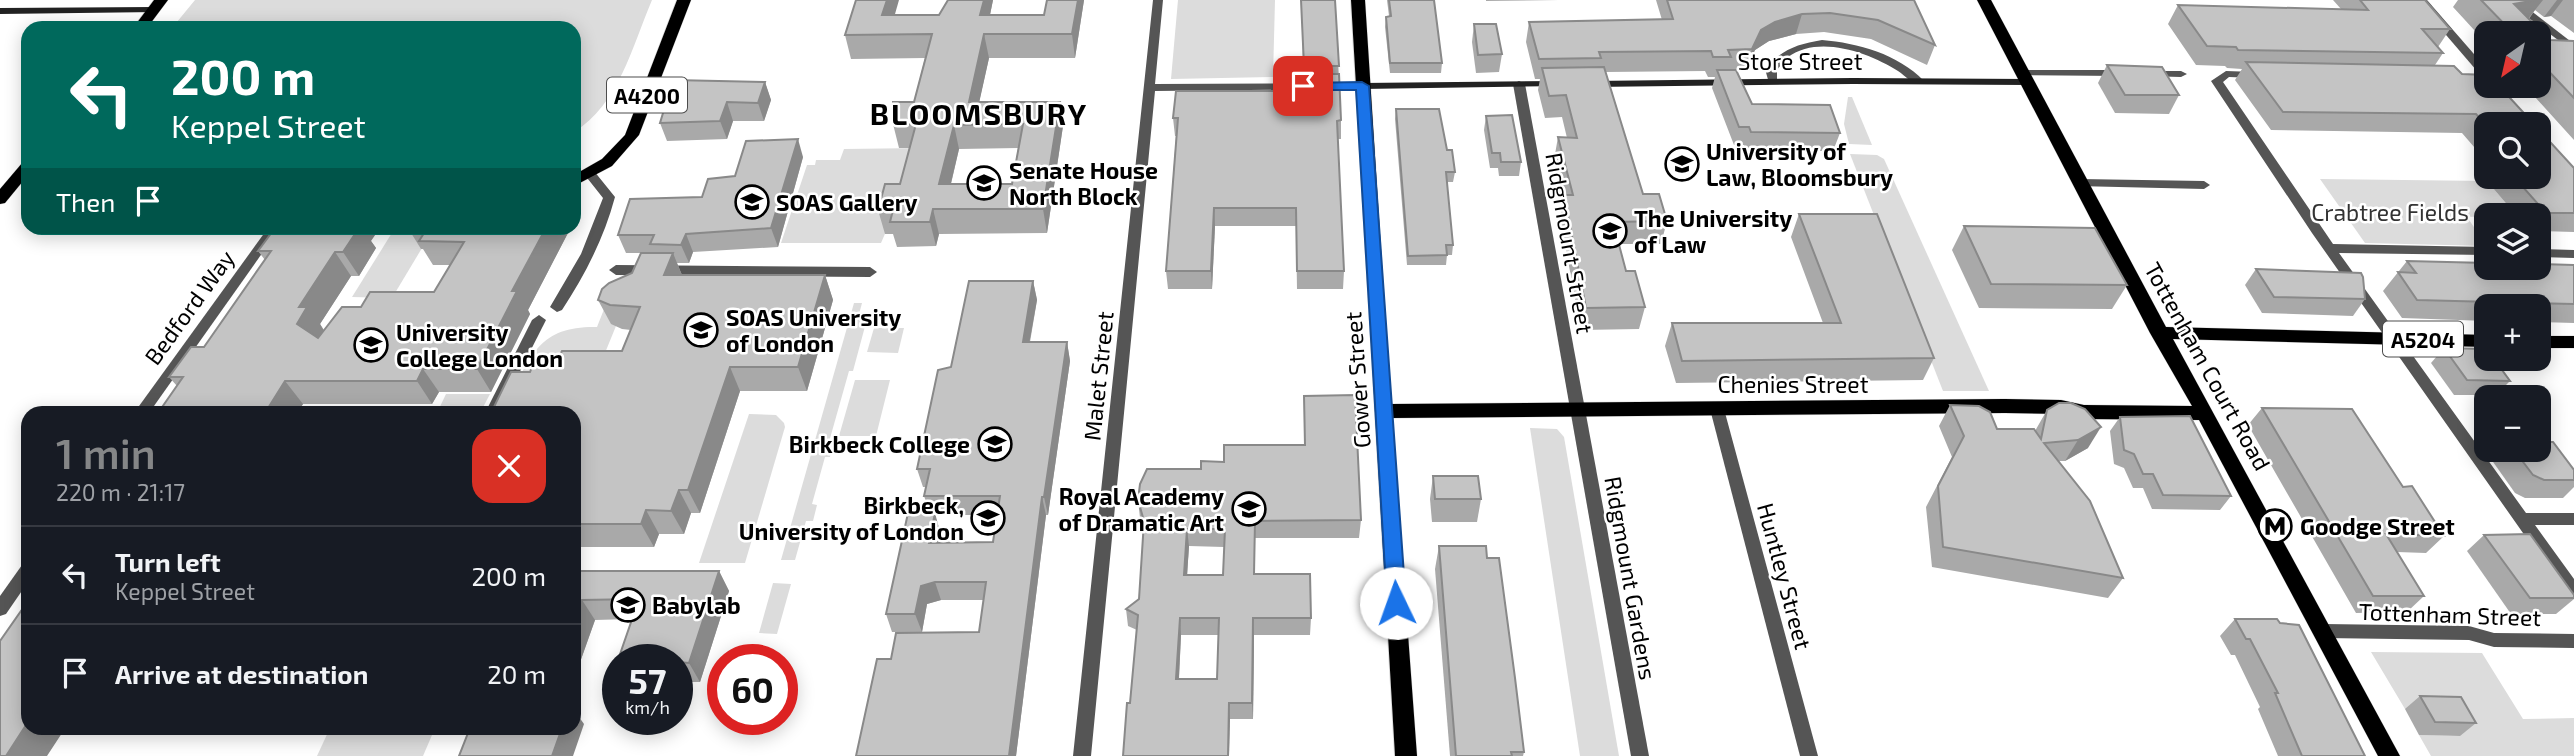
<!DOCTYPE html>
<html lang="en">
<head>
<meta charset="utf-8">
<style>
  body { margin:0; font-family:"Exo 2",sans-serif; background:#20242c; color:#f1f3f6; height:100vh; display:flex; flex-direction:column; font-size:26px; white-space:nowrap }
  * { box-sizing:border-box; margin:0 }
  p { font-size:23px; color:#9ea1a6 }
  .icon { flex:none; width:38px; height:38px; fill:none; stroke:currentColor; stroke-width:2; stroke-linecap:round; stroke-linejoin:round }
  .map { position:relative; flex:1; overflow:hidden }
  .side { position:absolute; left:21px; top:406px; width:560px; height:329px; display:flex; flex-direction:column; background:#171b24; border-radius:21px; box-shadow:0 4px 18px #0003 }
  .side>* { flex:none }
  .hud { position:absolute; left:21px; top:21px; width:560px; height:214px; border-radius:21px; box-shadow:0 4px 18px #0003; background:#00695c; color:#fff; overflow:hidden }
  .needle { width:46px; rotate:214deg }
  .buttons { position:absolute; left:2474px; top:21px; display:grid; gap:14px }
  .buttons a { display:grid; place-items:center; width:77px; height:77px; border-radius:14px; background:#171b24; box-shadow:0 4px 18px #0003; font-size:35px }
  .speed { position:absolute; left:602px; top:644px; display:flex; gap:14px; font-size:35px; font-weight:700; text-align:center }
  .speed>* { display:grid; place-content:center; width:91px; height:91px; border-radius:50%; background:#171b24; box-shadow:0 4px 18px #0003; line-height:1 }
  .speed small { font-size:18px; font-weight:400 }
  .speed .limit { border:10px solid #d22; background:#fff; color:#111 }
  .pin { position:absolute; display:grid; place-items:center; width:60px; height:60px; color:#fff; margin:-30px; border-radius:14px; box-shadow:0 4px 10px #0006 }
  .me { position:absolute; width:77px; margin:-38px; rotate:357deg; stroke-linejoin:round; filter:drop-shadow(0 0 5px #0008) }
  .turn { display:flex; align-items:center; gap:24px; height:147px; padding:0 35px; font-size:32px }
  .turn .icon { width:91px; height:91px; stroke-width:2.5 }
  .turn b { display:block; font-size:49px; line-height:60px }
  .then { display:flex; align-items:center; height:66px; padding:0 35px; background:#0003; gap:14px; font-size:26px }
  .round { display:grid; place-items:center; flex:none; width:74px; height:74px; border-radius:21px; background:#20242c }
  .headline { display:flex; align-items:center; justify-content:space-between; height:119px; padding:0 35px }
  h1 { font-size:42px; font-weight:600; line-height:52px; color:#858687 }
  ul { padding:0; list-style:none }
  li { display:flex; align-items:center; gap:21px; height:98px; padding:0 35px; border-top:2px solid #363941 }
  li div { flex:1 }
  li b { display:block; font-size:26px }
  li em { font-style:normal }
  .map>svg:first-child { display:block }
</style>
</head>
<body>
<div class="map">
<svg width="2574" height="756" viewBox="0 0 2574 756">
  <rect width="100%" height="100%" fill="#fff"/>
  <g fill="#dcdcdc">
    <path d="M195,0H652C632,47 619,104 574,132V28H172Z"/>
    <path d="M1178,0H1275L1273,77L1171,79Z"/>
    <path d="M1848,97H1852L1872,145L1849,144L1844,124Z"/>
    <path d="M922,148L881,243H781L807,165H815L816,160H840L844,149Z"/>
    <path d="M1850,154L1877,155L1884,159L1989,391H1943Z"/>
    <path d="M2320,179L2487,181L2516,215L2467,217L2487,246L2365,243Z"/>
    <path d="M395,228H434L392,298L352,297Z"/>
    <path d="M612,289L616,326L598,370L510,396C532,353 541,326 597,327Z"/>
    <path d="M854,303H862L858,318L867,319L853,371H849L829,442L833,443L830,457H825L812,504L817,505L813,521H806L795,560H781Z"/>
    <path d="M874,328H904L898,353L867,352Z"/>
    <path d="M855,380H890L876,436H839Z"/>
    <path d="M446,394H490L480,413H437Z"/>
    <path d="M749,414L776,415L784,423L785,427L745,563H699Z"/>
    <path d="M1530,428L1557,429L1564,437L1619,756H1580Z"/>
    <path d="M773,583L791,584L777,634L759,633Z"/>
    <path d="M2371,652L2482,653L2523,719L2574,718V756H2431L2419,735L2459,736L2445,710L2405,709Z"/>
    <path d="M330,728H435L423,756H317Z"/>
  </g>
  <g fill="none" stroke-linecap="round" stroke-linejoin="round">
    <defs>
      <g id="primary">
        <path d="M154,0H168L147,28H133Z"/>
        <path d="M677,0H691L639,135L612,166L574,186V175L602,159L625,135Z"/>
        <path d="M1351,0H1365L1391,404L2005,399L2061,400L2084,405L2192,406L2150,333L1977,0H1991L2166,327L2487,335V347L2173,339L2400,756H2378L2199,420L2084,419L2061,414L2005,413L1392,418L1417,756H1395Z"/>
        <path d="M28,160V175L5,203L0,204V189L23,162Z"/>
        <rect x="2539" y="336" width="35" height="12"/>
      </g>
    </defs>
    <use href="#primary" stroke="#dbdbdb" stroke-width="1"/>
    <g fill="#555" fill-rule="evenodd">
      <path d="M1153,0H1163L1155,84L1362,83L1368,86L1362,89L1155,91L1091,756H1073Z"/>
      <path d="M2416,0H2427L2487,69V79L2483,78Z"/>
      <path d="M2505,0H2517L2574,44V52Z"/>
      <path d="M1822,40C1858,43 1898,54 1924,81L1922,83C1912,85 1907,77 1898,71C1870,53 1819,34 1788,57C1784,61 1780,66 1777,70V83H1769L1765,69C1782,49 1798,44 1822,40Z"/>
      <path d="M2023,70H2121L2127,73L2121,76L2019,75V71Z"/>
      <path d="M2148,71H2181L2187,74L2181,77L2144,76L2142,74Z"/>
      <path d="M2226,71L2255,72L2261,75L2255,78L2229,77L2223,82L2333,244L2487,247V255L2339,253L2526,513H2574V525H2535L2574,579V599L2568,597L2312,233L2211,81Z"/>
      <path d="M1519,81L1525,84L1649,756H1631L1513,84Z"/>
      <path d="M590,170L594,171L615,197C604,238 585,275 562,310L557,312L550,307L581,254L603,198L584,174Z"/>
      <path d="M2080,179L2204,181L2210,185L2204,189L2076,186L2074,183Z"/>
      <path d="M268,228H280L149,413H134Z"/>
      <path d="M2539,249L2574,250V258L2539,257Z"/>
      <path d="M616,265L870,267L877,272L870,277L616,275L609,270Z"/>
      <path d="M539,315L546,320L499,413H485L532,320Z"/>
      <path d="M1717,404L1722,405L1724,409L1818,756H1800L1710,409L1712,405Z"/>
      <path d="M28,563V582L6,614L0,616V596L22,565Z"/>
      <path d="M2324,624L2469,626L2494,633L2574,634V648L2494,647L2469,640L2324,638L2318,636L2316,631L2318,626Z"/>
    </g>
    <g fill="#222" fill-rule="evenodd">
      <path d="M153,7L157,8V12L0,14V8Z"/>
      <path d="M1853,78L2028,79L2034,82L2028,85L1853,84L1591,87L1585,84L1591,81Z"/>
      <path d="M1557,81L1563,84L1561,86L1362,89L1356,86L1362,83Z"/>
    </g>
    <use href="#primary" fill="#000" fill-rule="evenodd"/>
  </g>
  <g fill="#a9a9a9" fill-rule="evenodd">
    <path d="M948,0H993L990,15H1044L1047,0H1084L1075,58H989L979,102L1063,126L1047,233L939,234L936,246L897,247L893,234H885L878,210L900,184L910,148H899L893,124L914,102L925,58L851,59L845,35L895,15H939ZM1018,148L1012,184H951L959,149Z"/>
    <path d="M1301,0H1335L1341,120V139H1338L1344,271L1343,289H1297L1296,226H1215L1212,289H1168L1166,271L1176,136H1175L1173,118L1304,91Z"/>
    <path d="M1387,0H1434L1442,63L1441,73H1390L1385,27L1386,17L1389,16Z"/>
    <path d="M1486,0H1559L1486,1Z"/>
    <path d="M1656,0H1914L1935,45L1927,65L1871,39L1824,32L1796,34L1769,41L1755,50L1746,69H1728L1752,104L1840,133L1833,151H1745L1744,145H1734L1712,88L1715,77H1708L1705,71L1606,72L1643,194L1667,221L1661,244H1619L1626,271L1645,307L1639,329L1581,330L1560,218L1564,198L1554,160L1558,137L1567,138L1562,117L1545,118L1538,90L1540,79H1535L1526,42L1529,22L1662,20Z"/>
    <path d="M2333,0H2425L2450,29L2438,47L2443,53L2435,65L2487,124V162L2462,133L2271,130L2235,80L2242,69L2227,68L2225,66L2196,65L2168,24L2178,5L2341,9Z"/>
    <path d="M2458,0H2574V33L2551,16L2544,17L2535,10L2529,19L2550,40L2574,41V140L2525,86H2539V33H2487V44L2453,7Z"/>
    <path d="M1474,24L1502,54L1499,72L1476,73L1472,42Z"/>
    <path d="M2107,65L2179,95L2169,114L2115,113L2098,83Z"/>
    <path d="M765,82L771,100L764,121H733L727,139L667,141L660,123Z"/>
    <path d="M1396,109L1447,150L1455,172L1453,182H1447L1453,245L1452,255H1447L1446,265H1407L1395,119Z"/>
    <path d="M1486,116L1521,162L1519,176H1499L1498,168H1490L1484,130Z"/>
    <path d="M803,157L778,247L693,252L689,263H677L682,275H825L833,300L807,391H740L700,513H691L684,534H659L654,547H574V413L530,372L559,357L622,351L631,330L622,329L611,324L598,300L632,273L654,253H626L618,235L702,197L735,176Z"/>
    <path d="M2487,167V177H2539L2574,168V232L2539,231V215H2516L2481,174Z"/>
    <path d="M1799,214L1934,358L1923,380L1676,383L1665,346L1672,323H1823L1791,237Z"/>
    <path d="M1964,226L2127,285L2112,309L1979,308L1952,250Z"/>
    <path d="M408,228H567L569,231L528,310L530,314L491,392H439L432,404H303L297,413H158L177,386L169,377L204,347L265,260L258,251L371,241L376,248L359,276H351L320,324L324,330L361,307L434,292L450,265H433L423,249H421Z"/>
    <path d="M2407,261L2574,265V323L2539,322V306H2487V321L2402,318L2383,291Z"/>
    <path d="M2256,269L2365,299L2353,316L2262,313L2245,285Z"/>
    <path d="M1033,281L1037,300L1030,342H1067L1070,361L1048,515H1046L1016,756H856L891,659L979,632L984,600H941L927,604L922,632H892L886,614L930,513L924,496L926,487H923L917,469L951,367ZM935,515H997L993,542H938L940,532Z"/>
    <path d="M2444,348L2510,381L2496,395H2454L2431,363Z"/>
    <path d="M1304,396L1361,520L1359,538H1255V574L1311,618L1310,635H1254L1253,719H1230L1130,703L1137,630L1128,626L1126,609L1139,599L1144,530L1140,518L1138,500L1201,469L1305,445ZM1189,546L1224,547L1223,575H1187ZM1181,635H1219L1217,679H1179Z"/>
    <path d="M1950,405L1997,429L2035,431L2047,410L2088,448L2065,461H2059L2123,578L2108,598L1932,567L1926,507L1952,457L1939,426Z"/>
    <path d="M2262,408L2403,487L2444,536L2426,553L2397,552L2424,596L2407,612L2356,613L2248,425Z"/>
    <path d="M2120,417L2231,496L2220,510L2152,509L2143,488H2133L2124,468L2114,464L2110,431Z"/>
    <path d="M2500,450H2539L2574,470V487L2563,498H2525L2515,493L2491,459Z"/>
    <path d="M1433,476L1481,499L1477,522H1432L1430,499Z"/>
    <path d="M2484,535L2574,595V599L2556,614H2511L2467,551Z"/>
    <path d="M1439,546L1487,558L1524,752L1523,756H1450L1435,569Z"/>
    <path d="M574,571H719L729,591L700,682H677V660L632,619L595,620L574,679Z"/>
    <path d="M2235,619L2365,756H2278L2258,709L2260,707L2235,655H2231L2220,636Z"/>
    <path d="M2420,696L2476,723L2460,736L2419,735L2405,709Z"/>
    <path d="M28,728H158L64,730L0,756Z"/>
  </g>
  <g fill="#898989">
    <path d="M887,0H899L889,35L882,15Z"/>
    <path d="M984,0H993L986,34H984L989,58L974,126L969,102L980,15Z"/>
    <path d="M1078,0H1084L1075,58L1072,34Z"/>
    <path d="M2536,0H2543L2527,20L2514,4Z"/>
    <path d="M2557,0H2563L2551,16L2544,17Z"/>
    <path d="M1802,14L1796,34L1769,41L1755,50L1746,69L1752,49L1761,30L1775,22Z"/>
    <path d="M765,82L771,100L764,121L758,103Z"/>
    <path d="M727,102L733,121L727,139L720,121Z"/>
    <path d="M1060,102L1063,126L1047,233L1043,209Z"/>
    <path d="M954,125L959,149L945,208L939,184Z"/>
    <path d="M798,139L803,157L778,247L771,228Z"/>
    <path d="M1214,208L1215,226L1212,289L1211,271Z"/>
    <path d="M933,209L939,234L936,246L930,222Z"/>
    <path d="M353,228H380L371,241L376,248L359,276L343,252Z"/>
    <path d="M546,228H567L569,231L528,310L530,314L491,392L477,369L512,291Z"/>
    <path d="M686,234L693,252L689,263L681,245Z"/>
    <path d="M335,252L351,276L320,324L324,331L314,347L297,324L299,307Z"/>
    <path d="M673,253L683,278L664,275Z"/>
    <path d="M825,275L833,300L807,391L798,367Z"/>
    <path d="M1033,281L1037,300L1026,361L1023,342Z"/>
    <path d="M1067,342L1070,361L1048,515L1044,497Z"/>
    <path d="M730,367L740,391L700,513L688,490Z"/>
    <path d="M423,369L439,392L432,404L417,381Z"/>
    <path d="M285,381L303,404L297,413H265Z"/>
    <path d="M2101,427L2088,448L2065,461L2078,440Z"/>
    <path d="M679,490L691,513L684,534L671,511Z"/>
    <path d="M1042,497L1046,515L1016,756H1009Z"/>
    <path d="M646,510L659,534L654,547L641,524Z"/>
    <path d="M935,513L940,532L935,561L929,543Z"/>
    <path d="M1187,529L1189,546L1186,592L1184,575Z"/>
    <path d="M719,571L729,591L700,682L689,663Z"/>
    <path d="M935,582L941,600L927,604L922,632L915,614L921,586Z"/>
    <path d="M582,600L595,620L574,679V622Z"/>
    <path d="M1180,618L1181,635L1178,695L1176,679Z"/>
    <path d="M1253,618L1254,635L1253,719L1252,703Z"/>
    <path d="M1229,703L1230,719L1229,756H1228Z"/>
    <path d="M574,710L584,724L573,756H552L562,728H574Z"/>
    <path d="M28,722V728H61L64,730L47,756H6Z"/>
  </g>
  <g fill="#c4c4c4" stroke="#898989" stroke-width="2" fill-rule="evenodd">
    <path d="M856,0H887L882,15H939L948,0H984L980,15H1044L1047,0H1078L1072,34H984L969,102H1060L1043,209H933L930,222H890L893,210H878L885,184H900L916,124H893V102H914L932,34L845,35ZM1023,124L1012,184H939L954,125Z"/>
    <path d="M1301,0H1335L1339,66H1304Z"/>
    <path d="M1389,0H1434L1442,63H1390L1386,17L1391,16Z"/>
    <path d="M1667,0H1914L1935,45L1878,20L1830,13L1802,14L1775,22L1761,30L1752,49L1728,50L1731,57H1713L1711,51L1599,52L1601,58L1539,59L1529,22L1673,19Z"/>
    <path d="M2360,0H2425L2450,29H2422L2443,53L2238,50L2236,47L2207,46L2178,5L2368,10Z"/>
    <path d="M2481,0H2536L2514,4L2550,40L2574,41V98L2539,61V33H2513Z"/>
    <path d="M1474,24H1496L1502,54L1478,55Z"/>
    <path d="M2246,62L2454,66L2462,74L2487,75V86H2499L2534,124H2487V126L2476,114L2283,112Z"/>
    <path d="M2107,65L2162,67L2179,95H2125Z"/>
    <path d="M1604,67L1643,194H1659L1667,221L1613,222L1626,271H1635L1645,307L1586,308L1564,195H1573L1558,137L1577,138L1566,95L1549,96L1542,68Z"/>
    <path d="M1717,70H1736L1752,104L1830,105L1840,133L1751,132L1749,127H1739Z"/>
    <path d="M1304,74H1339L1341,120L1337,121L1344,271H1297L1296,208H1214L1211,271H1166L1178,118H1173L1176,91H1305Z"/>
    <path d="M673,80L765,82L758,103L727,102L720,121L660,123Z"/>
    <path d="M1396,109H1439L1447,150H1452L1455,172H1446L1453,245H1446L1447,255L1408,256Z"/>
    <path d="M1512,115L1521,162H1501L1500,153H1492L1486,116Z"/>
    <path d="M2539,130L2574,168V213H2546L2514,177H2539Z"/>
    <path d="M798,139L771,228L686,234L681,245L650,244L654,235H618L630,199L702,197L708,179L735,176L746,141Z"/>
    <path d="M1799,214H1877L1934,358L1682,361L1672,323H1841Z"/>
    <path d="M1964,226L2095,228L2127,285L1991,284Z"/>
    <path d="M275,228H359L343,252H335L299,307H307L297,324L318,338L342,307H361L370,292H434L464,242L419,241L426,230L417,228H546L512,291H517L477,369H423L417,381H285L265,413H158L183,377H169L191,347H204L271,251H258Z"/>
    <path d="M641,253H673L664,275H825L798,367H730L688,490H679L671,511L646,510L641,524H574V413H491L511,372H530L536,357H559L562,351H622L640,307L610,305L598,300L602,289L609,283L632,273Z"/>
    <path d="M2407,261L2487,263V268H2539V264L2574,265V304L2417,300L2398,272L2416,273Z"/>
    <path d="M2256,269L2361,273L2363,277L2365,299L2274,297Z"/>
    <path d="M969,281H1033L1023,342H1067L1044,497H1042L1009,756H856L877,659H891L896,633L979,632L986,582H935L921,586L915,614H886L908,513H935L929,543L993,542L1000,496H924L930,469H917L938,370L951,367Z"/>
    <path d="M2444,348L2486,349L2487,359H2494L2510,381L2467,380Z"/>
    <path d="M1355,395L1361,520L1255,521L1254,574H1310L1311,618H1253L1252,703H1229L1228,756H1123L1127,703H1130L1138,615L1126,609L1139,599L1144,521L1138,500L1140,484L1147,469H1201V461L1224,462V445H1305L1304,396ZM1187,529H1225L1223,575H1184ZM1180,618H1219L1217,679H1176Z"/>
    <path d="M2059,403H2071L2085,409L2101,427L2078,440L2044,443L2090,501L2123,578L1943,547L1938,486L1964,436L1950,405L1979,406L1990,412L1997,429H2034L2041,439L2047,410Z"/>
    <path d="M2262,408L2352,409L2403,487L2412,486L2444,536L2386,534L2424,596H2373Z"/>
    <path d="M2190,416L2231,496L2163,495L2153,474H2143L2134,454L2124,450L2120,417Z"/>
    <path d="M2539,442H2553L2574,470V480H2544L2533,475L2514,450H2539Z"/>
    <path d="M1433,476H1478L1481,499H1435Z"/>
    <path d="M2530,534L2574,595V598H2530L2484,535Z"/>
    <path d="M1439,546H1486L1487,558H1499L1515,678L1524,752H1511L1512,756H1456Z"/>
    <path d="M574,571H719L689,663L677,662V660H618L639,599L582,600L574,622Z"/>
    <path d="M28,601V722L6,756H0V641Z"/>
    <path d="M2235,619H2277L2280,623L2299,625L2365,756H2302L2275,693H2278L2250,639H2246Z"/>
    <path d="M2420,696L2461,697L2476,723L2435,722Z"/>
    <path d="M470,728H562L552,756H459Z"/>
  </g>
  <path fill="#1a73e8" stroke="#114b97" stroke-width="2" d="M1362,82L1369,86L1406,603L1403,609L1396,611L1390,609L1387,603L1356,90H1303L1296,86L1303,83Z"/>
  <defs>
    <symbol id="university-ring" viewBox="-11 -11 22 22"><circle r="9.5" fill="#fff" stroke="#000" stroke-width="1.5"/><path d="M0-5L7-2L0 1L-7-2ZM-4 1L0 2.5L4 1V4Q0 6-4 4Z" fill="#000"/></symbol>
    <symbol id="metro-ring" viewBox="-11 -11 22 22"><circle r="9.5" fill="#fff" stroke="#000" stroke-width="1.5"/><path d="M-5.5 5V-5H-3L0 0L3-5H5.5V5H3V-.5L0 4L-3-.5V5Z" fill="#000"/></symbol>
  </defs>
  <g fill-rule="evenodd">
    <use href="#university-ring" x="1663" y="145" width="38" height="38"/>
    <use href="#university-ring" x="965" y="164" width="38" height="38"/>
    <use href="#university-ring" x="733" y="183" width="38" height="38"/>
    <use href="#university-ring" x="1591" y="212" width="38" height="38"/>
    <use href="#university-ring" x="682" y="311" width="38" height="38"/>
    <use href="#university-ring" x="352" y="326" width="38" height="38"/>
    <use href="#university-ring" x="976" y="425" width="38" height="38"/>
    <use href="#university-ring" x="1230" y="490" width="38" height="38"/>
    <use href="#university-ring" x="969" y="499" width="38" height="38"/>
    <use href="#metro-ring" x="2256" y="507" width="38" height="38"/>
    <use href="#university-ring" x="609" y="586" width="38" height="38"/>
  </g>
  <g text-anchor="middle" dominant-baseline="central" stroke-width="5" stroke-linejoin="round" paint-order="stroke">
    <g fill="#fff" stroke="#4c4c4c" stroke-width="2">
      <rect x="607" y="77.5" width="80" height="35" rx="5"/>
      <rect x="2383" y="321.5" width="80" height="35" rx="5"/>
    </g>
    <g font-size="21" font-weight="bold" fill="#000">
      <text x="647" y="95">A4200</text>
      <text x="2423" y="339">A5204</text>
    </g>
    <g font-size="23" fill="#000" stroke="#fff">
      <text x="1800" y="61">Store Street</text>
      <text transform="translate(1570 243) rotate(80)">Ridgmount Street</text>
      <text transform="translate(189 307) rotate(-54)">Bedford Way</text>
      <text transform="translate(2208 366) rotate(61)">Tottenham Court Road</text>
      <text transform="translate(1098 376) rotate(-84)">Malet Street</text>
      <text transform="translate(1357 380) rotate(-94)">Gower Street</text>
      <text x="1793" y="384">Chenies Street</text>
      <text transform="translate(1785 576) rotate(75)">Huntley Street</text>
      <text transform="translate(1631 578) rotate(80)">Ridgmount Gardens</text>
      <text transform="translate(2450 614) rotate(2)">Tottenham Street</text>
    </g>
    <g font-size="23" font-weight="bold" fill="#000" stroke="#fff" text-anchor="start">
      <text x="1706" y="151">University of<tspan x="1706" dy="26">Law, Bloomsbury</tspan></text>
      <text x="1009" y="170">Senate House<tspan x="1009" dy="26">North Block</tspan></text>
      <text x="776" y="202">SOAS Gallery</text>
      <text x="1634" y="218">The University<tspan x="1634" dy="26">of Law</tspan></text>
      <text x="726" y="317">SOAS University<tspan x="726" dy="26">of London</tspan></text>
      <text x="396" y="332">University<tspan x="396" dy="26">College London</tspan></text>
      <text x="970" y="444" text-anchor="end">Birkbeck College</text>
      <text x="1224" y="496" text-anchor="end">Royal Academy<tspan x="1224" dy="26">of Dramatic Art</tspan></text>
      <text x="964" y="505" text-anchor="end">Birkbeck,<tspan x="964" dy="26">University of London</tspan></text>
      <text x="2300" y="526">Goodge Street</text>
      <text x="652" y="605">Babylab</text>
    </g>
    <g font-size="23" fill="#333" stroke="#fff">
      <text x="2390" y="212">Crabtree Fields</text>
    </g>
    <g font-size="30" font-weight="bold" letter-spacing="2" fill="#000" stroke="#fff">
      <text x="979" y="113">BLOOMSBURY</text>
    </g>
  </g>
</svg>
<div class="buttons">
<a><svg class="needle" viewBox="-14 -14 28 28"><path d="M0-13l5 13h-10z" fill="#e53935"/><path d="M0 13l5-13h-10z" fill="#9ea1a6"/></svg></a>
<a><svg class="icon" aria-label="search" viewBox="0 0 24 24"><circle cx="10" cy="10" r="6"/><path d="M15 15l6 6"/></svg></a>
<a><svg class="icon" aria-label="layers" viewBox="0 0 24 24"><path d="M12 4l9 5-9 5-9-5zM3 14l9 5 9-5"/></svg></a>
<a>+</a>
<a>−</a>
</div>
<div class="speed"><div>57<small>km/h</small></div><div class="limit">60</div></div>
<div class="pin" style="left:1303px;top:86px;background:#d93025"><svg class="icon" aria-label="arrive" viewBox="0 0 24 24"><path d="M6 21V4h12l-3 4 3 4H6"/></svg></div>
<svg class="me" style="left:1396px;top:603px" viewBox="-20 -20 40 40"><circle r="19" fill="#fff"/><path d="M0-13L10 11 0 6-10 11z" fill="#1a73e8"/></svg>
<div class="hud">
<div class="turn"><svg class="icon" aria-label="left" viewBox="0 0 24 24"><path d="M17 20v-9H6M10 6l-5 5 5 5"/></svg><div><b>200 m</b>Keppel Street</div></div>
<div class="then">Then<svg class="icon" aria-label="arrive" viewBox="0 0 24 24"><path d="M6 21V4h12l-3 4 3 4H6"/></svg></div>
</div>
<section class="side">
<div class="headline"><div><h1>1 min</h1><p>220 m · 21:17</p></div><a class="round" style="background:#d93025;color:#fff"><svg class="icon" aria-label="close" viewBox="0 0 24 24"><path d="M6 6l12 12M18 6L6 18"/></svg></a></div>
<ul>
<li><svg class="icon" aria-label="left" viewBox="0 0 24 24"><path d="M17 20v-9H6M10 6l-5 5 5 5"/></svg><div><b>Turn left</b><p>Keppel Street</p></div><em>200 m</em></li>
<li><svg class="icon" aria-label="arrive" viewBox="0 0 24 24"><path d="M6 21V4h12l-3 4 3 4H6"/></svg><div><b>Arrive at destination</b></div><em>20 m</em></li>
</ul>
</section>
</div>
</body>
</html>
